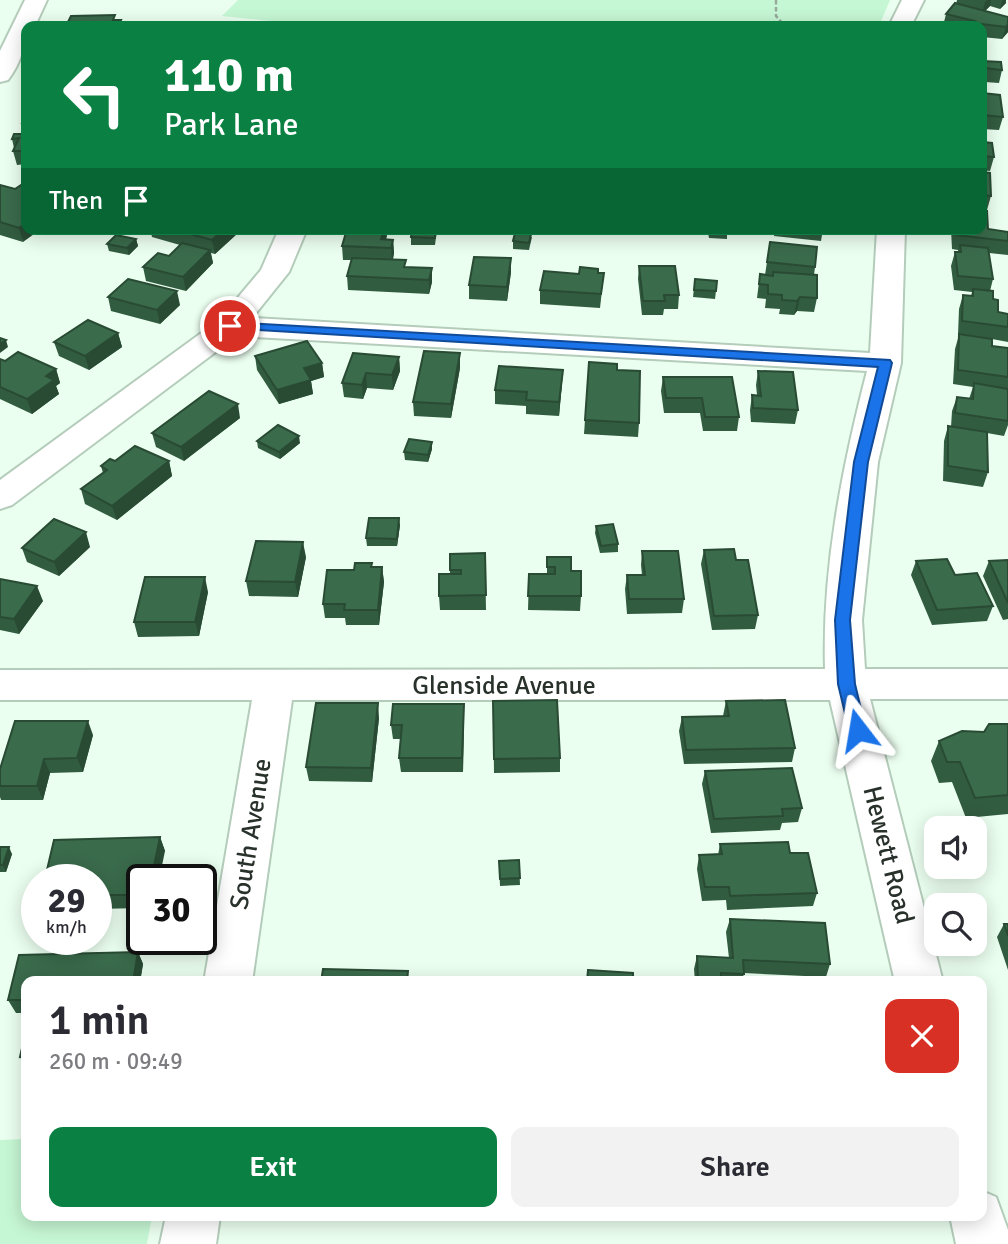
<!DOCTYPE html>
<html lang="en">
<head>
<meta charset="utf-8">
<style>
  body { margin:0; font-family:Signika,sans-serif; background:#f2f2f3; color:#2b2b33; height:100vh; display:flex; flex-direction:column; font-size:26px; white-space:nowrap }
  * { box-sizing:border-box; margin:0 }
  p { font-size:23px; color:#7c7c81 }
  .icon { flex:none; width:38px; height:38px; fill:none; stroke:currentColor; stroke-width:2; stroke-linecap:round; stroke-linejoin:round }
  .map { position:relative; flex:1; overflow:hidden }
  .drawer { position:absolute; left:21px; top:976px; width:966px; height:245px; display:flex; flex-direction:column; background:#fff; border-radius:14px; box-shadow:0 4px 18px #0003 }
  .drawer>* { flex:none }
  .top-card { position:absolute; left:21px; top:21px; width:966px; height:214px; border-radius:14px; box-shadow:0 4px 18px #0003; background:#0b8043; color:#fff; overflow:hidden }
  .fabs { position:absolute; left:924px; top:816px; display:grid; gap:14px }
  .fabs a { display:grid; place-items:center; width:63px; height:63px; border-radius:14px; background:#fff; box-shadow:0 4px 18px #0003; font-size:35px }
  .speed { position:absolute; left:21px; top:864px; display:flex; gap:14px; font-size:35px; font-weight:700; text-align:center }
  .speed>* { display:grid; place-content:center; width:91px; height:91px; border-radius:50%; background:#fff; box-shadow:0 4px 18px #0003; line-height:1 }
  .speed small { font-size:18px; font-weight:400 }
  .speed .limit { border:4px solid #111; border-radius:10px; background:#fff; color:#111 }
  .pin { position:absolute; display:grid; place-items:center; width:60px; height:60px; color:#fff; margin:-30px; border:4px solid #fff; border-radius:50%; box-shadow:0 2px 7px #0007 }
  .me { position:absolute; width:77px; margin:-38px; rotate:346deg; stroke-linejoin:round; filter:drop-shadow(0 0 5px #0008) }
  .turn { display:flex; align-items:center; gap:24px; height:147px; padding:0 28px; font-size:32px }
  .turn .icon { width:91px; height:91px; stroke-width:2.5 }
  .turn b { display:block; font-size:49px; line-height:60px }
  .then { display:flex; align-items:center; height:66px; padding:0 28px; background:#0003; gap:14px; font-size:26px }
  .round { display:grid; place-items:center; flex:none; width:74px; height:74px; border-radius:14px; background:#f2f2f3 }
  .headline { display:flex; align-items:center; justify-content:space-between; height:119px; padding:0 28px }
  h1 { font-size:42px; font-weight:600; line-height:52px }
  .action { display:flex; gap:14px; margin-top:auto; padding:14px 28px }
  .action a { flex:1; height:80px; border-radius:14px; background:#0b8043; color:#fff; font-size:28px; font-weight:600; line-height:80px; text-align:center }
  .action a+a { background:#f2f2f3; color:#2b2b33 }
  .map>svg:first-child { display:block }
</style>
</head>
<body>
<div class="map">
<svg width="1008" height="1244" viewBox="0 0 1008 1244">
  <rect width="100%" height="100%" fill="#ebfff0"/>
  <g fill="#c6f7d4">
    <path d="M238,0H890L879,26H319L222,16Z"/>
    <path d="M26,1139V1216H152L147,1244H0V1140Z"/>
  </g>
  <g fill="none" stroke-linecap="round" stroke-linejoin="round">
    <defs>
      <g id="minor">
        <path d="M25,0H47L35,26H26C26,46 20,64 8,80L0,82V51Z"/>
        <path d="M902,0H924L911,26H889Z"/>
        <path d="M279,229H307L289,272L252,318L870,353L877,229H905L901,363L878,462L862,620L865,669H1008V699H870L943,982H895L830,700H292L252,982H204L252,700H0V670L825,669C822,568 842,468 867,371L237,336L12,505L0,509V480L219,320L261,270Z"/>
        <path d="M982,1191L996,1197L1008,1230V1244H956L950,1216H982Z"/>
        <path d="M166,1216H220L216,1244H160Z"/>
      </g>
    </defs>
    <use href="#minor" stroke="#b4ccba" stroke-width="4"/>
    <path stroke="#99a99d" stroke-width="2.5" stroke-dasharray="4.5 2.5" stroke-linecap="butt" d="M776,0V16L785,26"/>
    <use href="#minor" fill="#fff" fill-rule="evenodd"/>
  </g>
  <g fill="#325c40">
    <path d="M957,0H1006V3L1000,9L990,6L985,11L1008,17V32L1002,39L982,37V26H943L946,14L956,4Z"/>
    <path d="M982,61L1002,70L999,83L985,82L982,94L1003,117L999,130L982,129Z"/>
    <path d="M26,114V164L17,165L13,151L14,148L12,139L25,134L22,123Z"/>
    <path d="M982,130L983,142L994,157L990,171L982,170Z"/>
    <path d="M982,172L991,196L987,210L982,209Z"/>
    <path d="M0,185L15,189L23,242L0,235Z"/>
    <path d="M150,229H238V233L215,254L211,253L213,263L186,291L146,281L143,267L169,256L180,245L152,237Z"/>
    <path d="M347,229H386V239L393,240L394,253L393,260L432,282L429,294L348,290L347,276L352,260H343L342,246Z"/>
    <path d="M437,229L435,245H411V237Z"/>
    <path d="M700,229H727V239L709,238L708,233H700Z"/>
    <path d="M775,229H823L821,241L774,236Z"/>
    <path d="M951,229H988L1008,232V255L989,253L993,279L990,291L998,312L1008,314V342L992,339V346L1008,348V425L1004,436L987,433L988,472L983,487L943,481L944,441L948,426L951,427L952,411L957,397L969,399L973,387L953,384L955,349L959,335H958L959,309L963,295L971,296L972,292L954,290L951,266L955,252H958V250L952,249Z"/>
    <path d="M532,237L529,250L513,249V241Z"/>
    <path d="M136,239L138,246L129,255L109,251L107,244Z"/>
    <path d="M770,242L815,267L814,275L817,298L814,312L797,311L794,315L779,314L780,309L765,308L766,299L757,298L760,274L765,275Z"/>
    <path d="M639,266L679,295L678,309H664L663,315H642L638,279Z"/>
    <path d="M511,272L507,301L469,299V285Z"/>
    <path d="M604,273L600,308L540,304V290L579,274Z"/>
    <path d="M695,279L716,291L715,299L693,297Z"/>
    <path d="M108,297L180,305L160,324L111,311Z"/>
    <path d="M118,333L122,347L89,370L59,356L54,342Z"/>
    <path d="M255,356L322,363L324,377L311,381L313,394L279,404L257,370Z"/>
    <path d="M399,357L400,371L393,390L367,388L363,399L344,397L342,383Z"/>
    <path d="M0,359L5,361L56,369L60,383L56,386L59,394L32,414L0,399Z"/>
    <path d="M589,362L639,423L638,437L584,434Z"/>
    <path d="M460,368L451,418L414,416L413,402Z"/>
    <path d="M563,370L559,416L526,414V406L495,404V390Z"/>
    <path d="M758,371L798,410L795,424L751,422L750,410L752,395H757L756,385Z"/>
    <path d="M663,377L739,417L737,431H703L700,413H664L661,391Z"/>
    <path d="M240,418L184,461L156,447L152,433Z"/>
    <path d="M257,441L300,443L280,459L258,448Z"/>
    <path d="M432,442V449L428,462L405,460L404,452Z"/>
    <path d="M115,461H169L172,476L117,520L85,504L81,489L103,473L101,466Z"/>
    <path d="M400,525L397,546H367L366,538Z"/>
    <path d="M596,526L618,544V552L600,553L595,533Z"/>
    <path d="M90,547L59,576L27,562L22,548Z"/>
    <path d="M704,550L736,560L758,615L755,629L712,630L701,564Z"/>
    <path d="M642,551L684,599L682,613L627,614L625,589L627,575H642L641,565Z"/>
    <path d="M485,553L486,610H440L439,596L450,574V570Z"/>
    <path d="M306,557L298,597L249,596L246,581Z"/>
    <path d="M547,557L571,571L581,596L580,611L528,610L529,574H547Z"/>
    <path d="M1008,560V619L1003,620L983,576L989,561Z"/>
    <path d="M916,561L955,575L993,606L987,621L932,625L911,575Z"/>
    <path d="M372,563V567H382L384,582L379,625H346L345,618H325L323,604L354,570Z"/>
    <path d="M0,579L43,601L19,634L0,630Z"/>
    <path d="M208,592L199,636L138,637L134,622Z"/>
    <path d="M493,701L560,758V772L494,773Z"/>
    <path d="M726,701L795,748L792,762L684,764L679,731L682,717L723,716Z"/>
    <path d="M464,704L463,772H401L399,758L401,739H393L391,725Z"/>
    <path d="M379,718L372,782L309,781L306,767Z"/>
    <path d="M1008,724V814L966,818L952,782L939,783L931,761L939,741L984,732Z"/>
    <path d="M93,735L83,772L50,773L43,800H1L0,797V769Z"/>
    <path d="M705,771L802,808L798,822L782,823L780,830L711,833L702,784Z"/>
    <path d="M160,837L165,851L142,880V908L96,909V880H52L47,870Z"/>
    <path d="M720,844L790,853L817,893L813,906L727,910L726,900L702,901L697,869L699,855H718Z"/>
    <path d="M0,847L12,854L6,872H0Z"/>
    <path d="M519,860L520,885L500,886L499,861Z"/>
    <path d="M730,919L830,964L826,977L744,973L742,982H695L694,969L697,956L729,958L726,932Z"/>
    <path d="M1004,924H1008V970L997,937Z"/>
    <path d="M138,952L143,964L140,982H26V1013H16L8,1000L19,955Z"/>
    <path d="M26,1031V1068L20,1057Z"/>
  </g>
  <g fill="#294b34">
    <path d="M987,0H991L990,6L982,14L985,2Z"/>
    <path d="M1002,0H1006V3L1000,9Z"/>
    <path d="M1008,24V32L1002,39L1006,27Z"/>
    <path d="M26,223V229H41L23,242L19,228Z"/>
    <path d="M224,229H238V233L215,254L212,240Z"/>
    <path d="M384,229H386L387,236L384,248L381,239Z"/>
    <path d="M136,239L138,246L129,255L127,248Z"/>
    <path d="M393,240L394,253L392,262L391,248Z"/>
    <path d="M210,250L213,263L186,291L183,277Z"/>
    <path d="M511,258V272L507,301V287Z"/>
    <path d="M432,268V282L429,294V280Z"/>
    <path d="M177,291L180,305L160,324L157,310Z"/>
    <path d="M800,297L797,311L794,315L797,301Z"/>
    <path d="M118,333L122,347L89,370L85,356Z"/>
    <path d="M6,340L8,347L0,353V344Z"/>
    <path d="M460,353V368L451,418V404Z"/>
    <path d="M399,357L400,371L393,390L392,375Z"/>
    <path d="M322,363L324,377L311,381L313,394L279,404L277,390L304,368Z"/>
    <path d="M56,369L60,383L56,386L59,394L32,414L27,399L46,376Z"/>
    <path d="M563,370L562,384L559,416V402Z"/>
    <path d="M366,373L367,388L363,399L362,385Z"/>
    <path d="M238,404L240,418L184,461L181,447Z"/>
    <path d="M299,436L300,443L280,459L279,452Z"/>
    <path d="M432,442V449L428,462V455Z"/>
    <path d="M169,461L172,476L117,520L112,506Z"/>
    <path d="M399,518L400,525L397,546V539Z"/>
    <path d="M86,532L90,547L59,576L54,562Z"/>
    <path d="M303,542L306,557L298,597L295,582Z"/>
    <path d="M382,567L384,582L379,625L378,610Z"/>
    <path d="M205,577L208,592L199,636L195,622Z"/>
    <path d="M37,586L43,601L19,634L14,619Z"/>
    <path d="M378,703L379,718L372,782L371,768Z"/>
    <path d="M464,704V718L463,772L462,758Z"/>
    <path d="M88,721L93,735L83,772L77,758Z"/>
    <path d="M44,759L50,773L43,800L37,786Z"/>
    <path d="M160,837L165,851L159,880H151Z"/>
    <path d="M9,847L12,854L6,872L3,865Z"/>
    <path d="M138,952L143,964L140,982H133Z"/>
  </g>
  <g fill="#3a6b4b" stroke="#294b34" stroke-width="2">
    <path d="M955,3L1008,17V24L1006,27L973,23L975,21L946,14Z"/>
    <path d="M115,15L113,20H121L118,26H66L71,16Z"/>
    <path d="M982,61L1001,62L1002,70L984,68L985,82H982Z"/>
    <path d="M982,93L1000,95L1003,117L982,115Z"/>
    <path d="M26,114V123H22Z"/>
    <path d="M982,130L983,142L992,143L994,157L982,156Z"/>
    <path d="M14,134H26V151H13L19,138L12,139Z"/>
    <path d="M982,172L990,173L991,196L982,195Z"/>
    <path d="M0,185L15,189L21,185L26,186V223L19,228L0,222Z"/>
    <path d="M982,211H987L988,229L1008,232V241L956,235L955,229H982Z"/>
    <path d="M172,229H224L212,240Z"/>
    <path d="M347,229H384L381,239L393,240L391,248L342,246Z"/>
    <path d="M412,229H436L435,238L411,237Z"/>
    <path d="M516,229L532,230L529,243L513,241Z"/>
    <path d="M709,229H727L728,232L710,231Z"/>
    <path d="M116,235L136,239L127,248L107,244Z"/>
    <path d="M770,242L817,247L815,267L767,262Z"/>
    <path d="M182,243L210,250L183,277L143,267L158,253L169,256Z"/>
    <path d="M960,245L988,248L993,279L958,276L955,252H961Z"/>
    <path d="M474,257L511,258L507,287L469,285Z"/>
    <path d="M352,258L406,260L404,267L432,268L429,280L347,276Z"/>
    <path d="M639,266H675L679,295H664L665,301H643Z"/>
    <path d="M580,267L598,269V273H604L601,294L540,290L544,271L579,274Z"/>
    <path d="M773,272L817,275V298L800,297L797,301L782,300V295L768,294V285L759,284L760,274L773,276Z"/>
    <path d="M128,279L177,291L157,310L108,297Z"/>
    <path d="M695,279L717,281L716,291L694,290Z"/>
    <path d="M973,289L993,291V299L998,300V312L1008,314V327L962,321L963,295L973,296Z"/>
    <path d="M88,320L118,333L85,356L54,342Z"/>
    <path d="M959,334L992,339V346L1008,348V377L958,370Z"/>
    <path d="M0,338L6,340L0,344Z"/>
    <path d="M307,341L322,363L304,368L311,380L277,390L255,356Z"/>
    <path d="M424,351L460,353L451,404L413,402Z"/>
    <path d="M18,352L56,369L46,376L54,380L27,399L0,387V359L5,361Z"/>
    <path d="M353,353L399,357L392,375L366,373L362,385L342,383Z"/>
    <path d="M589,362L617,364V370L640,371L639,423L585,420Z"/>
    <path d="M499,366L563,370L559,402L526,400L527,392L495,390Z"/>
    <path d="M758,371L793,372L798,410L753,408L752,395L761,396Z"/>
    <path d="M663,377H732L739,417H705L702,398H666Z"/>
    <path d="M974,383L1008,389V421L955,413L957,397L973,399Z"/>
    <path d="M209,391L238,404L181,447L152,433Z"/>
    <path d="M278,425L299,436L279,452L257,441Z"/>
    <path d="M948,426L987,432L988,472L948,466Z"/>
    <path d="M409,439L432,442L428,455L404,452Z"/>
    <path d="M135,446L169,461L112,506L81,489L107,470L101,466L110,459L115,461Z"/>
    <path d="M369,518H399L397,539L366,538Z"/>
    <path d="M54,519L86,532L54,562L22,548Z"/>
    <path d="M613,524L618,544L601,546L596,526Z"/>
    <path d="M256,541L303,542L295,582L246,581Z"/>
    <path d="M734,549L736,560H748L758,615L714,616L704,550Z"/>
    <path d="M642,551H678L684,599H629L627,575H645Z"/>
    <path d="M485,553L486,595L439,596V574H461V570H450V554Z"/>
    <path d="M547,557H571V571H581V596H528L529,574H555V567H547Z"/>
    <path d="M947,559L955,575L977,573L993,606L937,610L916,561Z"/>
    <path d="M1008,560V603L989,561Z"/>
    <path d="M355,563H372L371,567H382L378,610H344L345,604H323L327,570H354Z"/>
    <path d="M145,577H205L195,622H134Z"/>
    <path d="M0,579L37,586L14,619L0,617Z"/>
    <path d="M557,700L560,758L494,759L493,701Z"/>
    <path d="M785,700L795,748L686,750L682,717L729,716L726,701Z"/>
    <path d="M316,703H378L371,768L306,767Z"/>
    <path d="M393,704H464L462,758H399L402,725H391Z"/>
    <path d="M15,721H88L77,758L44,759L37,786H0V769Z"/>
    <path d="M989,724H1008V795L975,798L960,762H947L939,741L962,731L984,732Z"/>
    <path d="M792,768L802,808L782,809L783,816L714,819L705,771Z"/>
    <path d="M160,837L151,880H142V895H96V880H61L64,869L47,870L54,840Z"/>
    <path d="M788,842L790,853H808L817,893L730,896L729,887H705L699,855L722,854L720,844Z"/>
    <path d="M0,847H9L3,865H0Z"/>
    <path d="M519,860L520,878L500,879L499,861Z"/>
    <path d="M730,919L825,923L830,964L743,960L744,974L721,973V982L698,981L697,956L733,958Z"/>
    <path d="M1004,924H1008V936Z"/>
    <path d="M138,952L133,982H26V1000H8L19,955Z"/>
    <path d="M323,969L408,971L407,982H321Z"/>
    <path d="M588,970L633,973V982H587Z"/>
    <path d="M26,1031V1056L20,1057Z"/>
  </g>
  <path fill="#1a73e8" stroke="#114b97" stroke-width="2" d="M230,322L890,360L892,363L868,462L850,620L855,684L866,730L864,735H851L849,730L838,684L835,620L854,462L878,367L225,328L223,326Z"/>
  <g text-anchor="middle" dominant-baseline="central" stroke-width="7" stroke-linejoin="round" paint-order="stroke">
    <g font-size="26" fill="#28312a" stroke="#fff">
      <text x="504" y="686">Glenside Avenue</text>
      <text transform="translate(251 834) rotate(-81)">South Avenue</text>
      <text transform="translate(888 855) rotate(76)">Hewett Road</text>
    </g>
  </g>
</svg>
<div class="fabs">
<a><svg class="icon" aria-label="sound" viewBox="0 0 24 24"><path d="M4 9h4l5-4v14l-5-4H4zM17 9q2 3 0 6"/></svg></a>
<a><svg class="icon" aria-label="search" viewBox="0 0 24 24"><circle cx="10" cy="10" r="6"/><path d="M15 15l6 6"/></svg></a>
</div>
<div class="speed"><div>29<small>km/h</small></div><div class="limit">30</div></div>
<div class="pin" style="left:230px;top:326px;background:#d93025"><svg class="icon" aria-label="arrive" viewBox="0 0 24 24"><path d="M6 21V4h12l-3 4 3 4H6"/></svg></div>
<svg class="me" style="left:858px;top:730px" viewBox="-20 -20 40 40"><path d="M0-17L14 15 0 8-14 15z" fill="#1a73e8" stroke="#fff" stroke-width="4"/></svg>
<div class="top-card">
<div class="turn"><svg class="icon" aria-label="left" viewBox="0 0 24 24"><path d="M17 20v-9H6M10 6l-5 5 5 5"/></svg><div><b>110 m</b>Park Lane</div></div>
<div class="then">Then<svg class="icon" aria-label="arrive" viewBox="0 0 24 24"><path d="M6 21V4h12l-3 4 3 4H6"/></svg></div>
</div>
<section class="drawer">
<div class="headline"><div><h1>1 min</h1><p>260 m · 09:49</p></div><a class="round" style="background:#d93025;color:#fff"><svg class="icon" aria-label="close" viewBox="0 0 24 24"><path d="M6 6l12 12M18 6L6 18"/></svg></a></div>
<div class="action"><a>Exit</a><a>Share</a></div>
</section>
</div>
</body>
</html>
